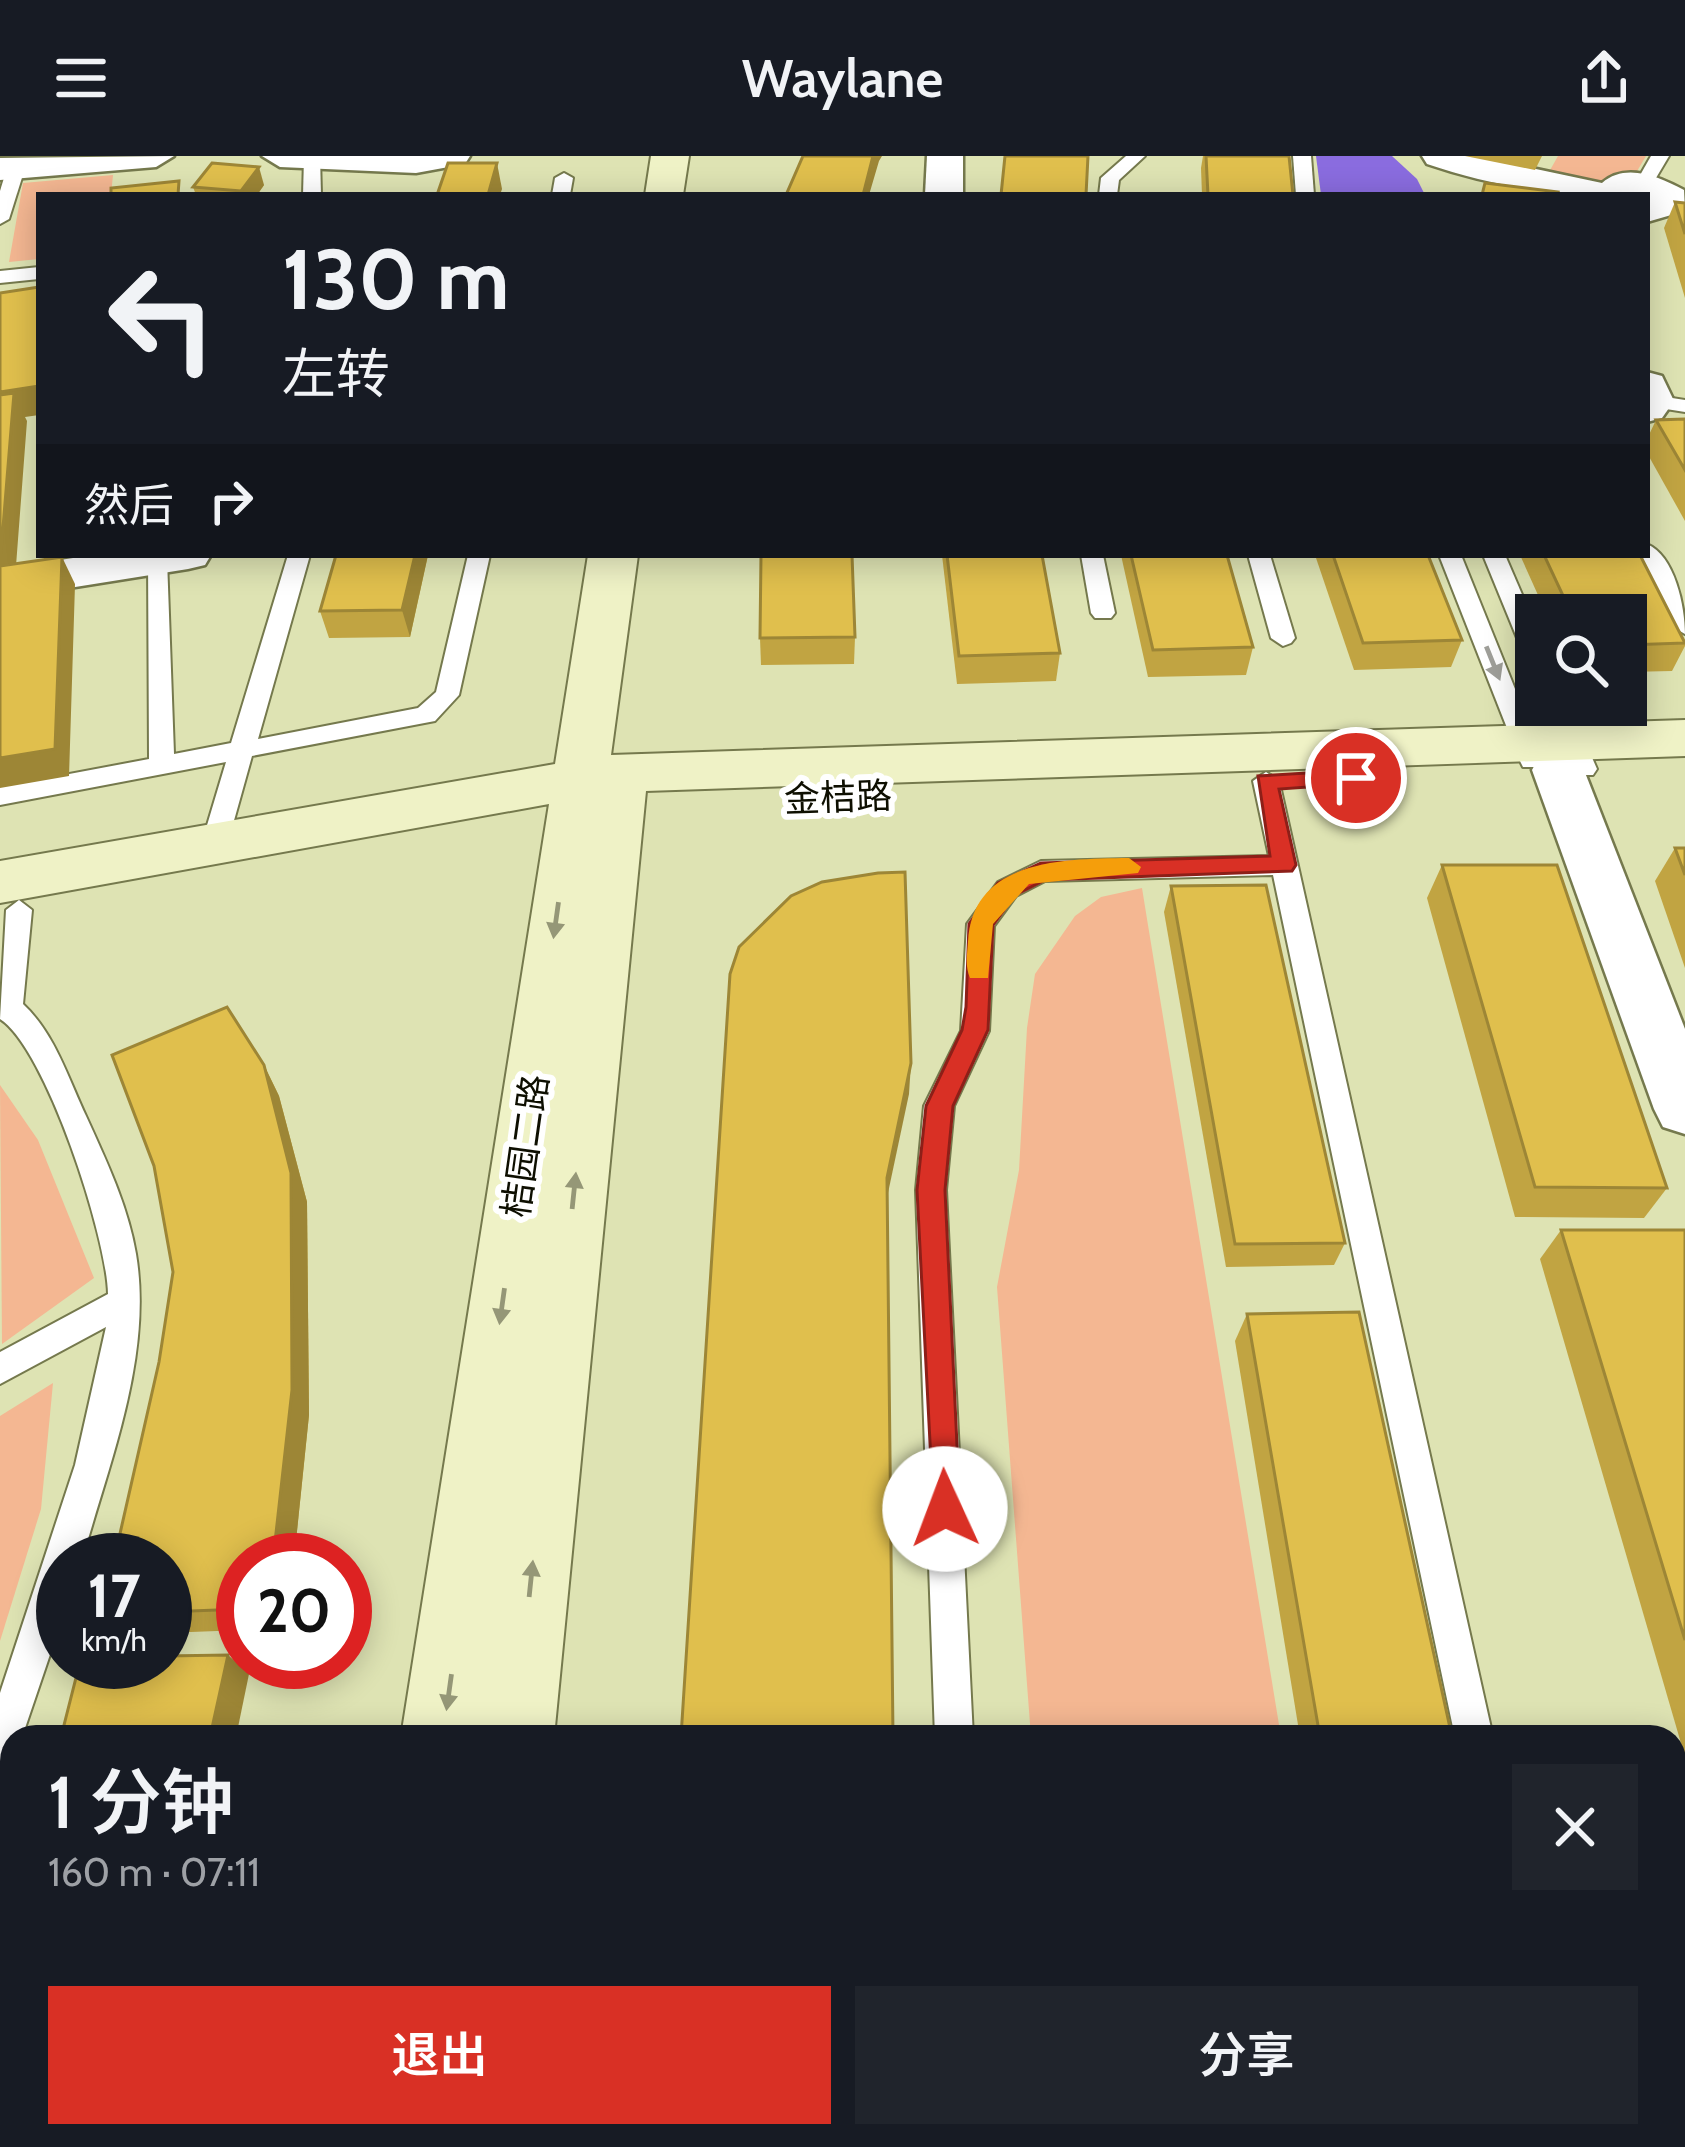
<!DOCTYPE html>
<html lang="zh">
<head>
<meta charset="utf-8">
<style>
  body { margin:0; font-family:Cabin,"Noto Sans SC",sans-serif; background:#20242c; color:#f1f3f6; height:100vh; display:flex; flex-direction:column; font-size:45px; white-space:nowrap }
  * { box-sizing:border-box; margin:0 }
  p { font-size:39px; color:#9ea1a6 }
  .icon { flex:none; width:66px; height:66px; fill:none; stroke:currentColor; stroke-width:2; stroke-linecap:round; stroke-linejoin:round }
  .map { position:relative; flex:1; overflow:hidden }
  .side { position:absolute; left:0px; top:1569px; width:1686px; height:423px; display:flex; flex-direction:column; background:#171b24; border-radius:36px 36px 0 0; box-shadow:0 6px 30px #0003 }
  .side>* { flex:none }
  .top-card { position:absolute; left:36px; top:36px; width:1614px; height:366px; border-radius:0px; box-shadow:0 6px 30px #0003; background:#171b24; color:#f1f3f6; overflow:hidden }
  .controls { position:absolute; left:1515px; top:438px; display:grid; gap:24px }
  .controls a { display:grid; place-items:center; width:132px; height:132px; border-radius:0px; background:#171b24; box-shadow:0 6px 30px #0003; font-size:60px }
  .speed { position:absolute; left:36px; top:1377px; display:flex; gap:24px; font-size:60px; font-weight:700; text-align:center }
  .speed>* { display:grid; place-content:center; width:156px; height:156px; border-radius:50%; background:#171b24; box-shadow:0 6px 30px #0003; line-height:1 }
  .speed small { font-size:30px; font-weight:400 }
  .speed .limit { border:18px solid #d22; background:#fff; color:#111 }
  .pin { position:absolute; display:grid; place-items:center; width:102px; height:102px; color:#fff; margin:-51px; border:6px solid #fff; border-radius:50%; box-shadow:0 3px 12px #0007 }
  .me { position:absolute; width:132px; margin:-66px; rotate:358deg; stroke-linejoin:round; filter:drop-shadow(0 0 9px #0008) }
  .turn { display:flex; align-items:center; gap:42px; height:252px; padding:0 48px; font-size:54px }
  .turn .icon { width:156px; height:156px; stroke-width:2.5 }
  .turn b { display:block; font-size:84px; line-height:102px }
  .then { display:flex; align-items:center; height:114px; padding:0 48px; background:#0003; gap:24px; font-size:45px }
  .round { display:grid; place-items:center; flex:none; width:126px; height:126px; border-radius:0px; background:#20242c }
  .headline { display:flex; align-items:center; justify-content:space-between; height:204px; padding:0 48px }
  h1 { font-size:72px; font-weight:600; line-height:90px }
  .action { display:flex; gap:24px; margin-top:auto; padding:24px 48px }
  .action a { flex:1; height:138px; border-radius:0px; background:#d93025; color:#fff; font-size:48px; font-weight:600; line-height:138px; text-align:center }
  .action a+a { background:#20242c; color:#f1f3f6 }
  header { display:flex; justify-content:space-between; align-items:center; height:156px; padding:0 48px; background:#171b24; font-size:54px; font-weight:600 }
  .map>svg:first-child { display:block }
</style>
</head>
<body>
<header><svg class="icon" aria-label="menu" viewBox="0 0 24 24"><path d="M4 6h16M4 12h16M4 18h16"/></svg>Waylane<svg class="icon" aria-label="share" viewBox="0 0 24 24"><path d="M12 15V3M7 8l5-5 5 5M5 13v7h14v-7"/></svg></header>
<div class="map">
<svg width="1685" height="1991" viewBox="0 0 1685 1991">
  <rect width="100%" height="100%" fill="#dee3b3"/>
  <g fill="#f4b792">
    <path d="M1558,0H1646L1633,22L1607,30L1549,16Z"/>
    <path d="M113,19L111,39H39V103L9,106L23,27Z"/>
    <path d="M1142,732L1147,763L1281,1581H1031L997,1131L1019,1014L1027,872L1035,818L1075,760L1101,741Z"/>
    <path d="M0,929L38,984L94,1122L2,1188Z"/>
    <path d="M53,1227L41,1353L0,1485V1260Z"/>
    <path d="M1061,1980H1346L1348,1991H1062Z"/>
  </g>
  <path fill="#8a6cdf" d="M1316,0H1392L1417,23L1425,39H1321Z"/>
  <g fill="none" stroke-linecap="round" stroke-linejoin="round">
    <defs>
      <g id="lane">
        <path d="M320,0L321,39H303L304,2Z"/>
        <path d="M1126,0H1145L1119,24L1117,39H1099L1101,22Z"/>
        <path d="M1293,0H1311L1314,39H1296Z"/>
        <path d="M1651,0H1669L1650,32H1638L1635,28Z"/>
        <path d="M16,7L25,12L9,63L0,68V35L7,12Z"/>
        <path d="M564,17L573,22L570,39H552L555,22Z"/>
        <path d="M39,111V123L0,127V115Z"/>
        <path d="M1653,239L1685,244V256L1647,250V240Z"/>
        <path d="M1647,388C1675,400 1685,451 1685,478L1673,471L1638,399H1647Z"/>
        <path d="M148,399L167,403L174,598L231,587L288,399H310L258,583L418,552L436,536L468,399H490L459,539L435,565L252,600L228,686L215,695L202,686L226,606L0,649V631L149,603Z"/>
        <path d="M1081,399H1103L1115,457L1111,462H1095L1091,457Z"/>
        <path d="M1248,399H1270L1295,482L1291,487L1283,490L1271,482Z"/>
        <path d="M1439,399H1461L1544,605L1541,611H1523L1520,605Z"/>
        <path d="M1483,399H1505L1536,471V507L1524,499Z"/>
        <path d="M1545,549H1569L1597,613L1593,619H1575Z"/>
        <path d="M1266,616L1279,625L1493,1581H1455L1273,719L1045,725L1016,740L994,770L989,875L954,950L946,1034L973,1581H935L916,1034L924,950L961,875L967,768L998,726L1041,705L1269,700L1253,625Z"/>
        <path d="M19,744L32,754L23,848C55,878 68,922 86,960C106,1004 128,1050 136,1098C153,1200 109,1307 82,1404H63V1460L22,1581H12V1605L0,1610V1537L75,1309L106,1171L0,1228V1196L108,1138C107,1081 46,892 0,863L6,754Z"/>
        <path d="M950,1980H992L993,1991H951Z"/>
        <path d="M1540,1980H1582L1585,1991H1543Z"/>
      </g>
      <g id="street">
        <path d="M174,0L156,11L0,24V2Z"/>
        <path d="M262,0H470L465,8L416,17L280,11Z"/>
        <path d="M927,0H963V39H925Z"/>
        <path d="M1422,0H1475L1602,27C1626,6 1659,21 1684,34L1685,55L1647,66V39C1565,39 1506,35 1427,8Z"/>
        <path d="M1647,216L1662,220L1674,245L1662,262L1647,266Z"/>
        <path d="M93,399H211L205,409L188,413L0,443V413Z"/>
        <path d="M1558,596L1577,601L1584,614L1685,873V978L1663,971L1654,953L1532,614L1539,601Z"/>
      </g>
      <g id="secondary">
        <path d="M651,0H689L683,39H645Z"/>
        <path d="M588,399H638L611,599L1685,564V600L646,635L554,1581H401L549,648L0,747V705L555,608Z"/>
        <path d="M340,1980H516L515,1991H338Z"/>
      </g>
    </defs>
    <use href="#lane" stroke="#75794d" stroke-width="4"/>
    <use href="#street" stroke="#75794d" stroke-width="5"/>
    <use href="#secondary" stroke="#75794d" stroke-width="4"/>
    <use href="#lane" fill="#fff" fill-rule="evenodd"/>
    <use href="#street" fill="#fff" fill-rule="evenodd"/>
    <use href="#secondary" fill="#eff2c6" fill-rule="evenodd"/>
  </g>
  <g fill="#c1a442">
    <path d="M1203,0H1289L1293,39H1202L1201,12Z"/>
    <path d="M1465,0H1542L1535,14Z"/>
    <path d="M264,29L257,39H196L193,31Z"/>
    <path d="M1675,46L1685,47V142L1664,72Z"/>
    <path d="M1685,263V365L1647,297V283L1656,264Z"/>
    <path d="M336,399H428L410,481L329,482L320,455Z"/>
    <path d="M942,399H1042L1060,497L1056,525L957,528Z"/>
    <path d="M1121,399H1227L1253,491L1246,519L1148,521Z"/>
    <path d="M1315,399H1428L1462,484L1451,511L1354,514Z"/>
    <path d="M1520,399H1640L1685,485V490L1672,515L1626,516V459H1547Z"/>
    <path d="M855,481L854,508L761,509L760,482Z"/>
    <path d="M1675,692H1685V812L1655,725Z"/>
    <path d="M1442,709L1667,1032L1644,1062L1515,1061L1427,742Z"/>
    <path d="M1171,730L1345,1087L1334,1109L1226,1111L1164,756Z"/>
    <path d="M264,909L279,940L307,1046L309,1259L294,1404H243V1474L165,1477V1404Z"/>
    <path d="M1561,1074H1685V1601L1540,1103Z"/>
    <path d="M1247,1158L1452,1581H1300L1235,1185Z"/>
    <path d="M1366,1980H1540L1542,1991H1368Z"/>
  </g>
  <g fill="#9d8636">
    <path d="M873,0H882L879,5L869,39H863Z"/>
    <path d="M497,7L502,33L500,39H488Z"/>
    <path d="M259,11L264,29L257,39H242L241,35Z"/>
    <path d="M39,230V259L25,261L27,265L15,423L0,425V236Z"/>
    <path d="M415,399H428L410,481L402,454Z"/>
    <path d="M62,401L75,428L69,620L0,632V602Z"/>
    <path d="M911,907L909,938L885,1051L887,1022Z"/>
    <path d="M264,909L279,940L307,1046L309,1259L294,1404H273Z"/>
    <path d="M228,1499L249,1518L236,1581H210Z"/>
    <path d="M127,1980H156L154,1991H125Z"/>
  </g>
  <g fill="#e0bf4d" stroke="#9d8636" stroke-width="3">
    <path d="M803,0H873L863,39H786Z"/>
    <path d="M1005,0H1088L1086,39H1001Z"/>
    <path d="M1206,0H1289L1293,39H1208Z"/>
    <path d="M212,7L259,11L241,35L193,31Z"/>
    <path d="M448,7H497L488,39H437Z"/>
    <path d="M179,25L178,39H111V32Z"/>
    <path d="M1485,27L1558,36L1557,39H1482Z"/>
    <path d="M1675,46L1685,47V78Z"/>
    <path d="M39,131V230L0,236V137Z"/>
    <path d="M14,237L1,396H0V239Z"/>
    <path d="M1685,263V314L1656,264Z"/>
    <path d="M336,399H415L402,454L320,455Z"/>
    <path d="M761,399H852L855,481L760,482Z"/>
    <path d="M947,399H1042L1060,497L959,500Z"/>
    <path d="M1131,399H1227L1253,491L1153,494Z"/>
    <path d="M1333,399H1428L1462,484L1363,487Z"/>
    <path d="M1544,399H1640L1685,487L1626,489V459H1572Z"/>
    <path d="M62,401L55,593L0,602V410Z"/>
    <path d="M1675,692H1685V719Z"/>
    <path d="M1442,709H1557L1667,1032L1535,1031Z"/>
    <path d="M905,716L911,907L887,1022L893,1581H681L730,818L739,791L791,740L822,726L878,717Z"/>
    <path d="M1266,729L1345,1087L1235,1088L1171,730Z"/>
    <path d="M227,851L264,909L291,1017L292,1234L273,1404H243V1453L165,1456V1404H114L159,1206L173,1116L154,1010L112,899Z"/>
    <path d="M1561,1074H1685V1484Z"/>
    <path d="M1359,1156L1452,1581H1320L1247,1158Z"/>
    <path d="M228,1499L210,1581H61L80,1506H165V1500Z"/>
    <path d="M12,1768V1980H127L125,1991H0V1815Z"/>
    <path d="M656,1980H897V1991H655Z"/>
    <path d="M1389,1980H1540L1542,1991H1390Z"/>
  </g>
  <defs><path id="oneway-solid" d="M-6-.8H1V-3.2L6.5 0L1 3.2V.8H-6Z" transform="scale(3)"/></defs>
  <use fill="#9f9f99" href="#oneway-solid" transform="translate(1493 507) rotate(68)"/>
  <g fill="#959777">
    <use href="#oneway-solid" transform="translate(556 764) rotate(98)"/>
    <use href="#oneway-solid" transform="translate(574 1035) rotate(-84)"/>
    <use href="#oneway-solid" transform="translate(502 1150) rotate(98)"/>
    <use href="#oneway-solid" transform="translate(531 1423) rotate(-84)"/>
    <use href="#oneway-solid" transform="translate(449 1536) rotate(98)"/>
  </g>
  <path fill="#d93025" stroke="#8d1f18" stroke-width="3" d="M1356,614L1367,622L1364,627L1279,633L1296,709L1292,715L1045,724L1015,739L993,769L988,874L953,950L945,1034L960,1353L956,1364L945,1368L934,1364L917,1034L926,950L962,874L966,851L969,768L998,727L1041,707L1270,700L1258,620Z"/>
  <path fill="#f59e0b" d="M1129,702L1141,711L1138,717L1029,728L993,768L988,822H970C965,811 967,799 968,786C972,702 1066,703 1129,702Z"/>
  <g text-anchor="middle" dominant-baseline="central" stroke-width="12" stroke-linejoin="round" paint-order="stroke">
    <g font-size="36" fill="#0e0f01" stroke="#fff">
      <text transform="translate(838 641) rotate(-2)">金桔路</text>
      <text transform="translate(525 990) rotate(-82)">桔园二路</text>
    </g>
  </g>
</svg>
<div class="controls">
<a><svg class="icon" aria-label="search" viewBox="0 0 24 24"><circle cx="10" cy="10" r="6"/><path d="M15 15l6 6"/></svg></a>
</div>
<div class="speed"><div>17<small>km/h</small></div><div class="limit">20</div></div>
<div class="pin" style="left:1356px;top:622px;background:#d93025"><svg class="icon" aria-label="arrive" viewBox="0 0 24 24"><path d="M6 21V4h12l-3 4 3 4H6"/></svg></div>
<svg class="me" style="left:945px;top:1353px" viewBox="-20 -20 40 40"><circle r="19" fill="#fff"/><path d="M0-13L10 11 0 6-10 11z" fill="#d93025"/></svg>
<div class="top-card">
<div class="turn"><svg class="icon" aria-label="left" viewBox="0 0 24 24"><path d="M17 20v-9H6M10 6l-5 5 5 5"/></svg><div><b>130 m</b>左转</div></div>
<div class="then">然后<svg class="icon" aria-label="right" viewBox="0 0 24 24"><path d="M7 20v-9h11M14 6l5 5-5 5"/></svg></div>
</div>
<section class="side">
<div class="headline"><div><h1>1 分钟</h1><p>160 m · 07:11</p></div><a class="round"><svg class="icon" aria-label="close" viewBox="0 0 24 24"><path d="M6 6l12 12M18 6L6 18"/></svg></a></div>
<div class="action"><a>退出</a><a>分享</a></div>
</section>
</div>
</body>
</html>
